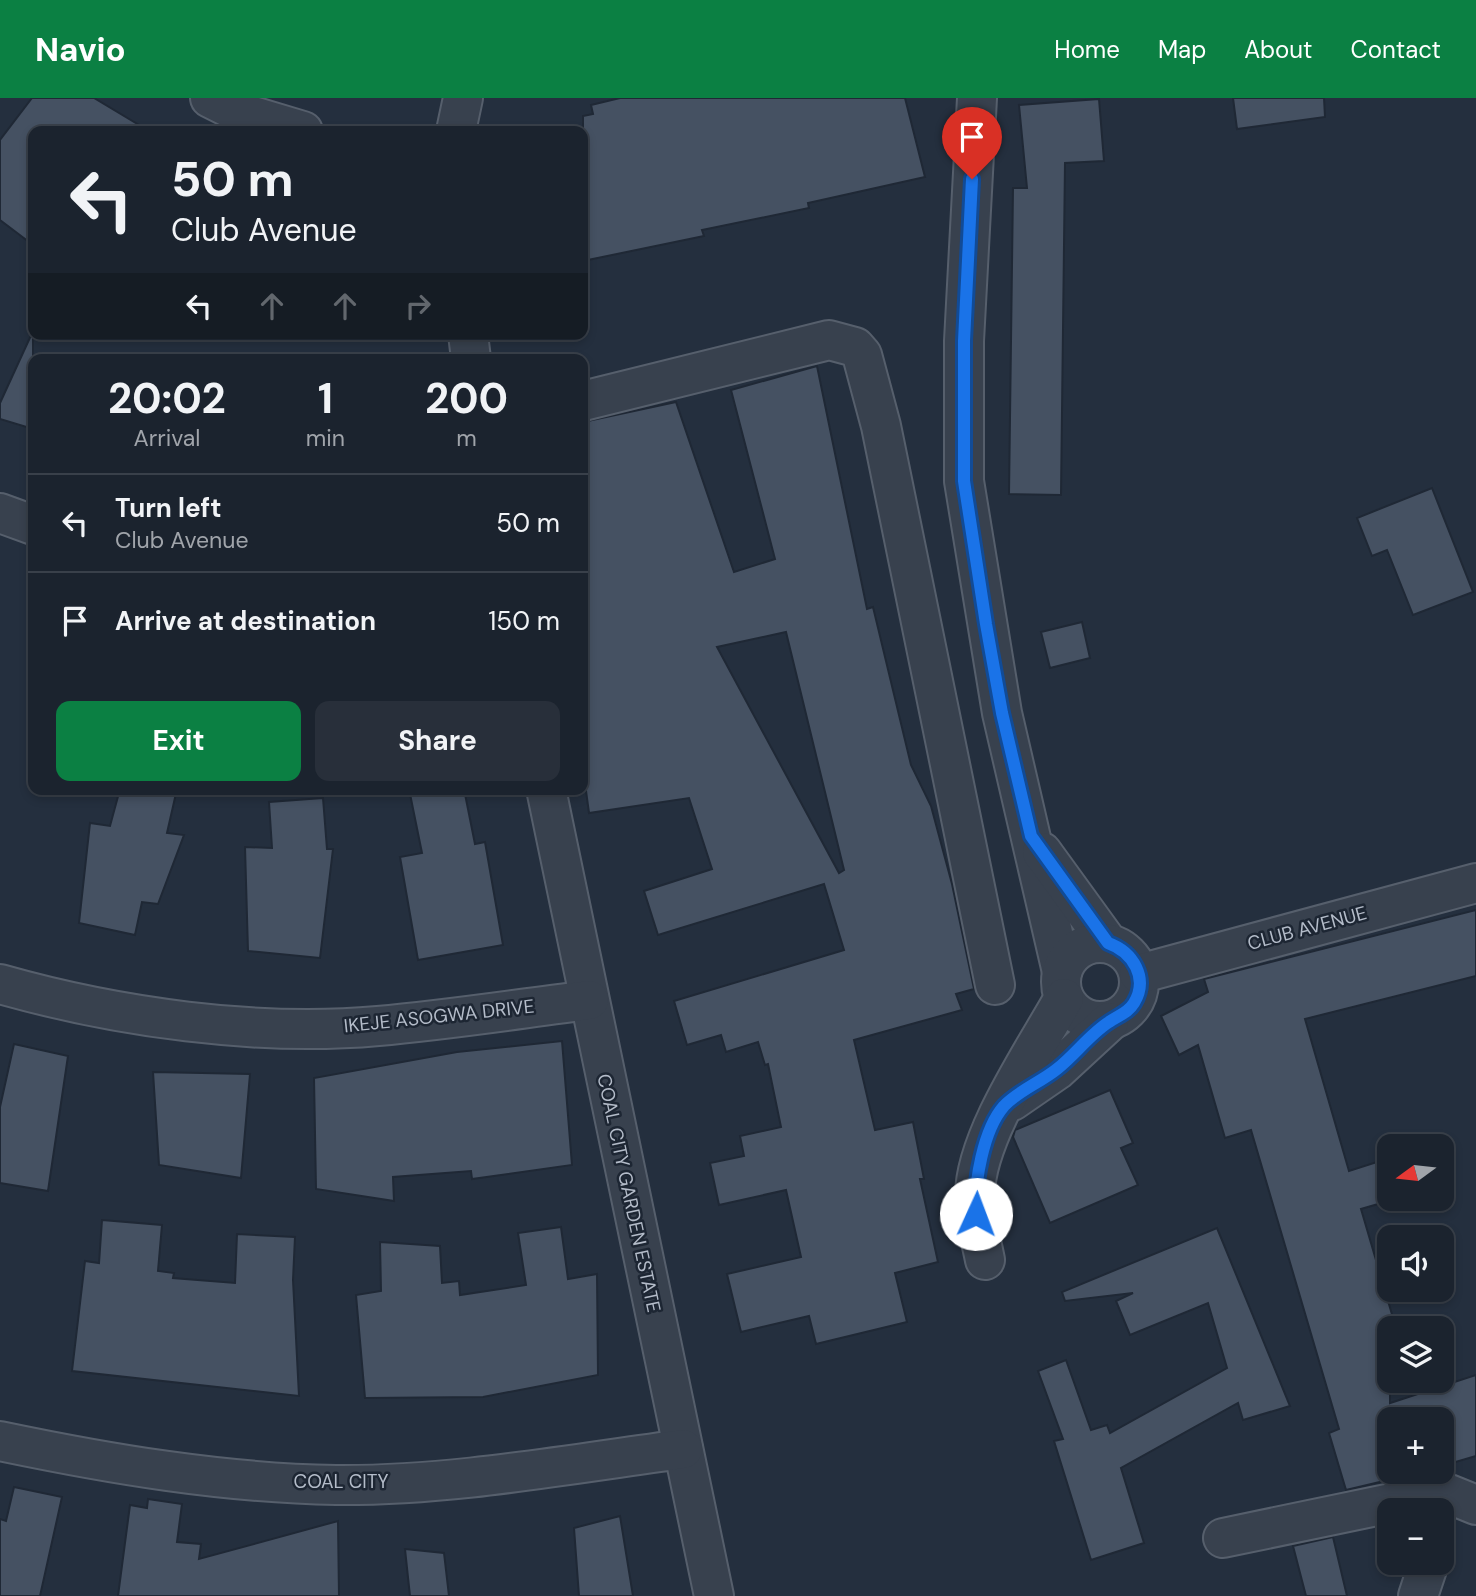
<!DOCTYPE html>
<html lang="en">
<head>
<meta charset="utf-8">
<style>
  body { margin:0; font-family:"DM Sans",sans-serif; background:#282f3a; color:#f1f3f6; height:100vh; display:flex; flex-direction:column; font-size:26px; white-space:nowrap }
  * { box-sizing:border-box; margin:0 }
  p { font-size:23px; color:#a0a4aa }
  .icon { flex:none; width:38px; height:38px; fill:none; stroke:currentColor; stroke-width:2; stroke-linecap:round; stroke-linejoin:round }
  .map { position:relative; flex:1; overflow:hidden }
  .sheet { position:absolute; left:28px; top:256px; width:560px; height:441px; display:flex; flex-direction:column; background:#1b232e; border-radius:14px; box-shadow:0 4px 10px #0003,0 0 0 2px #39404a }
  .sheet>* { flex:none }
  .top-card { position:absolute; left:28px; top:28px; width:560px; height:214px; border-radius:14px; box-shadow:0 4px 10px #0003,0 0 0 2px #39404a; background:#1b232e; color:#f1f3f6; overflow:hidden }
  .needle { width:46px; rotate:255deg }
  .buttons { position:absolute; left:1377px; top:1036px; display:grid; gap:14px }
  .buttons a { display:grid; place-items:center; width:77px; height:77px; border-radius:14px; background:#1b232e; box-shadow:0 4px 10px #0003,0 0 0 2px #39404a; font-size:35px }
  .pin { position:absolute; display:grid; place-items:center; width:60px; height:60px; color:#fff; margin:-72px -30px; border-radius:50% 50% 50% 0; rotate:-45deg; box-shadow:0 0 7px #0007 }
  .pin .icon { rotate:45deg }
  .me { position:absolute; width:77px; margin:-38px; rotate:2deg; stroke-linejoin:round; filter:drop-shadow(0 0 5px #0008) }
  .turn { display:flex; align-items:center; gap:24px; height:147px; padding:0 28px; font-size:32px }
  .turn .icon { width:91px; height:91px; stroke-width:2.5 }
  .turn b { display:block; font-size:49px; line-height:60px }
  .lanes { display:flex; align-items:center; height:66px; padding:0 28px; background:#0003; justify-content:center; gap:35px; direction:ltr }
  .lanes .off { opacity:.35 }
  .eta { display:flex; justify-content:space-evenly; align-items:center; height:119px; text-align:center }
  .eta b { font-size:42px; font-weight:700; line-height:49px }
  .action { display:flex; gap:14px; margin-top:auto; padding:14px 28px }
  .action a { flex:1; height:80px; border-radius:14px; background:#0b8043; color:#fff; font-size:28px; font-weight:700; line-height:80px; text-align:center }
  .action a+a { background:#282f3a; color:#f1f3f6 }
  ul { padding:0; list-style:none }
  li { display:flex; align-items:center; gap:21px; height:98px; padding:0 28px; border-top:2px solid #39404a }
  li div { flex:1 }
  li b { display:block; font-size:26px }
  li em { font-style:normal }
  header { display:flex; align-items:center; gap:42px; box-sizing:border-box; height:98px; padding:0 35px; background:#0b8043; color:#fff }
  header strong { font-size:33px }
  nav { display:flex; gap:38px; margin-inline-start:auto; font-size:24px }
  .map>svg:first-child { display:block }
</style>
</head>
<body>
<header>
<strong>Navio</strong>
<nav><a>Home</a><a>Map</a><a>About</a><a>Contact</a></nav>
</header>
<div class="map">
<svg width="1476" height="1498" viewBox="0 0 1476 1498">
  <rect width="100%" height="100%" fill="#242f3e"/>
  <g fill="#455162" stroke="#1f2835" stroke-width="2" fill-rule="evenodd">
    <path d="M32,0H94L149,33H33V147L0,122V42Z"/>
    <path d="M620,0H905L925,79L808,105L809,110L702,132L704,138L583,163V18L593,16L591,7Z"/>
    <path d="M1233,0H1324L1325,19L1237,31Z"/>
    <path d="M1099,1L1104,63L1065,65L1061,397L1009,396L1013,90H1027L1019,7Z"/>
    <path d="M33,233V331L0,321V305Z"/>
    <path d="M817,268L867,511L873,509L911,667L931,708L952,786L974,891L956,896L962,912L854,942L875,1032L913,1024L924,1081H920L938,1164L895,1175L907,1224L816,1246L809,1218L741,1234L727,1176L801,1159L786,1092L719,1107L710,1065L744,1058L740,1038L781,1029L768,966L765,967L758,944L726,954L721,937L687,947L674,903L844,852L824,786L658,837L644,793L712,771L689,700L589,715L583,671V324L676,304L734,474L775,461L731,292ZM786,534L844,772L839,775L717,549Z"/>
    <path d="M1432,390L1473,494L1413,517L1387,452L1372,458L1357,420Z"/>
    <path d="M1082,524L1090,560L1050,570L1041,534Z"/>
    <path d="M120,691H177L167,735L184,737L158,806L142,804L135,837L79,825L90,725L110,728Z"/>
    <path d="M409,691H464L475,746L485,744L503,847L418,862L400,759L422,755Z"/>
    <path d="M323,700L327,751H333L320,860L248,853L245,749L272,750L269,704Z"/>
    <path d="M1476,812V878L1305,921L1349,1073L1380,1063L1392,1102L1361,1111L1396,1230H1390V1305L1476,1277V1358L1442,1368V1321H1390V1374H1422L1346,1392L1329,1335L1339,1331L1251,1032L1225,1040L1198,947L1179,957L1161,918L1208,894L1204,881Z"/>
    <path d="M562,943L572,1067L472,1081L471,1073L393,1079L394,1103L316,1091L314,980L457,954Z"/>
    <path d="M14,946L68,958L48,1093L0,1085V1009Z"/>
    <path d="M153,974L250,976L241,1080L159,1067Z"/>
    <path d="M1110,992L1133,1045L1121,1050L1138,1087L1050,1125L1013,1039L1015,1032Z"/>
    <path d="M102,1122L162,1127L158,1173L174,1175L173,1180L235,1185L237,1136L295,1139L293,1182L299,1298L72,1273L85,1163L99,1165Z"/>
    <path d="M561,1129L568,1181L597,1176L598,1277L483,1299L365,1300L356,1197L381,1193L380,1144L440,1148L442,1185L459,1183L460,1197L526,1187L518,1135Z"/>
    <path d="M1217,1130L1290,1308L1243,1322L1238,1305L1121,1370L1144,1445L1091,1462L1054,1343L1063,1341L1038,1273L1066,1262L1091,1332L1107,1327L1110,1335L1227,1270L1208,1205L1130,1237L1116,1203L1133,1195L1065,1203L1062,1194Z"/>
    <path d="M14,1389L62,1399L40,1498H0V1421L6,1423Z"/>
    <path d="M148,1401L182,1406L177,1444L201,1446L199,1461L338,1423L339,1498H118L130,1407L147,1410Z"/>
    <path d="M620,1418L633,1498H579L574,1430Z"/>
    <path d="M1333,1439L1347,1498H1306L1293,1448Z"/>
    <path d="M405,1451L444,1455L449,1498H410Z"/>
  </g>
  <g fill="none" stroke-linecap="round" stroke-linejoin="round">
    <defs>
      <g id="minor">
        <path d="M210,0L236,13L303,33"/>
        <path d="M977,0L964,243V383L1002,615L1062,874"/>
        <path d="M456,33L463,0"/>
        <path d="M468,236L471,261"/>
        <path d="M583,303L829,242L855,249L862,257L881,328L995,887"/>
        <path d="M0,415L33,427"/>
        <path d="M546,691L714,1498"/>
        <path d="M1042,754L1108,845"/>
        <circle cx="1100" cy="884" r="39"/>
        <path d="M1139,876L1476,785"/>
        <path d="M0,886C116,919 257,939 378,928C448,922 518,911 589,902"/>
        <path d="M1012,1003L1057,972L1109,924"/>
        <path d="M985,1162C981,1141 974,1119 975,1097C975,1039 1035,952 1064,900"/>
        <path d="M0,1343C110,1366 223,1385 336,1387C452,1388 569,1366 683,1351"/>
        <path d="M1223,1440L1444,1394L1476,1407"/>
        <path d="M1418,1498L1429,1465"/>
      </g>
    </defs>
    <use href="#minor" stroke="#565f6c" stroke-width="42"/>
    <use href="#minor" stroke="#38414e" stroke-width="38"/>
  </g>
  <g fill="none" stroke-linecap="round" stroke-linejoin="round">
    <defs>
      <path id="route" d="M972,81L964,243V383L986,526L1002,615L1031,738L1108,845C1133,854 1149,880 1134,905C1128,915 1119,917 1109,924C1090,936 1075,957 1057,971C1041,984 1018,993 1004,1008C983,1032 974,1085 976,1116"/>
    </defs>
    <use href="#route" stroke="#114b97" stroke-width="18"/>
    <use href="#route" stroke="#1a73e8" stroke-width="12"/>
  </g>
  <g text-anchor="middle" dominant-baseline="central" stroke-width="5" stroke-linejoin="round" paint-order="stroke">
    <g font-size="19" fill="#b4bcc9" stroke="#1d2633">
      <text transform="translate(1307 830) rotate(-15)">CLUB AVENUE</text>
      <text transform="translate(439 918) rotate(-6)">IKEJE ASOGWA DRIVE</text>
      <text transform="translate(629 1095) rotate(78)">COAL CITY GARDEN ESTATE</text>
      <text x="341" y="1383">COAL CITY</text>
    </g>
  </g>
</svg>
<div class="buttons">
<a><svg class="needle" viewBox="-14 -14 28 28"><path d="M0-13l5 13h-10z" fill="#e53935"/><path d="M0 13l5-13h-10z" fill="#a0a4aa"/></svg></a>
<a><svg class="icon" aria-label="sound" viewBox="0 0 24 24"><path d="M4 9h4l5-4v14l-5-4H4zM17 9q2 3 0 6"/></svg></a>
<a><svg class="icon" aria-label="layers" viewBox="0 0 24 24"><path d="M12 4l9 5-9 5-9-5zM3 14l9 5 9-5"/></svg></a>
<a>+</a>
<a>−</a>
</div>
<div class="pin" style="left:972px;top:81px;background:#d93025"><svg class="icon" aria-label="arrive" viewBox="0 0 24 24"><path d="M6 21V4h12l-3 4 3 4H6"/></svg></div>
<svg class="me" style="left:976px;top:1116px" viewBox="-20 -20 40 40"><circle r="19" fill="#fff"/><path d="M0-13L10 11 0 6-10 11z" fill="#1a73e8"/></svg>
<div class="top-card">
<div class="turn"><svg class="icon" aria-label="left" viewBox="0 0 24 24"><path d="M17 20v-9H6M10 6l-5 5 5 5"/></svg><div><b>50 m</b>Club Avenue</div></div>
<div class="lanes"><svg class="icon" aria-label="left" viewBox="0 0 24 24"><path d="M17 20v-9H6M10 6l-5 5 5 5"/></svg><svg class="icon off" aria-label="ahead" viewBox="0 0 24 24"><path d="M12 20V5M6 11l6-6 6 6"/></svg><svg class="icon off" aria-label="ahead" viewBox="0 0 24 24"><path d="M12 20V5M6 11l6-6 6 6"/></svg><svg class="icon off" aria-label="right" viewBox="0 0 24 24"><path d="M7 20v-9h11M14 6l5 5-5 5"/></svg></div>
</div>
<section class="sheet">
<div class="eta">
<div><b>20:02</b><p>Arrival</p></div>
<div><b>1</b><p>min</p></div>
<div><b>200</b><p>m</p></div>
</div>
<ul>
<li><svg class="icon" aria-label="left" viewBox="0 0 24 24"><path d="M17 20v-9H6M10 6l-5 5 5 5"/></svg><div><b>Turn left</b><p>Club Avenue</p></div><em>50 m</em></li>
<li><svg class="icon" aria-label="arrive" viewBox="0 0 24 24"><path d="M6 21V4h12l-3 4 3 4H6"/></svg><div><b>Arrive at destination</b></div><em>150 m</em></li>
</ul>
<div class="action"><a>Exit</a><a>Share</a></div>
</section>
</div>
</body>
</html>
